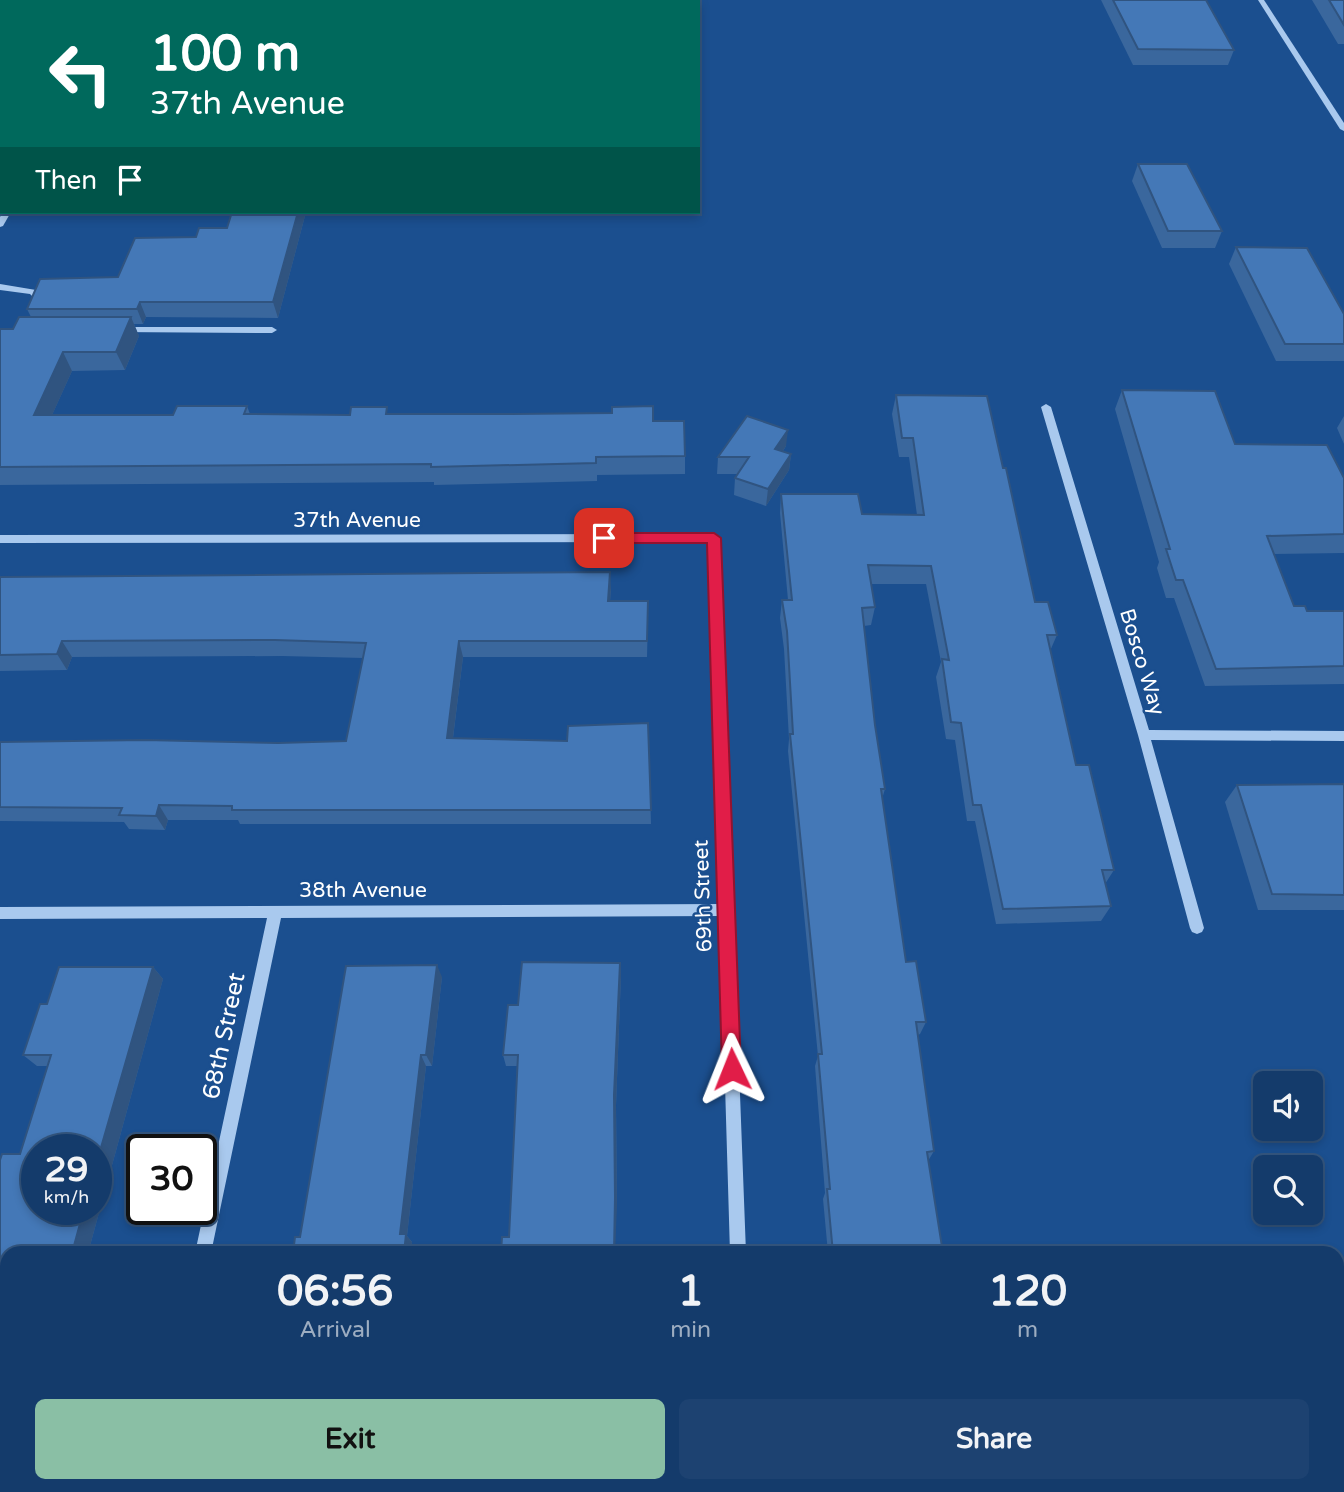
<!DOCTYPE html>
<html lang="en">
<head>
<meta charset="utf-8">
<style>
  body { margin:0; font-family:"Varela Round",sans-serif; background:#1d4271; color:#f1f3f6; height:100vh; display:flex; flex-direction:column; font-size:26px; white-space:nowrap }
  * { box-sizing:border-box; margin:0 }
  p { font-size:23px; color:#9dadc1 }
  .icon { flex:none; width:38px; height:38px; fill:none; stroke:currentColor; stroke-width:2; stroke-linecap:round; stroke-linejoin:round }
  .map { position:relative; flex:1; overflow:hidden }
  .details { position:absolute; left:0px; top:1246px; width:1344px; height:247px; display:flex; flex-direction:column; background:#143b6b; border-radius:21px 21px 0 0; box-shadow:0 4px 10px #0003,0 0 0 2px #33557e }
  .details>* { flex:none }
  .banner { position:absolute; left:0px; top:0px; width:700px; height:214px; box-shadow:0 4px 10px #0003,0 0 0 2px #33557e; background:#00695c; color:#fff; overflow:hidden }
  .tools { position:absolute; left:1253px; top:1071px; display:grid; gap:14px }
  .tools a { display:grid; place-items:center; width:70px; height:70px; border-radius:10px; background:#143b6b; box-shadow:0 4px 10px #0003,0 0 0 2px #33557e; font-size:35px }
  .speed { position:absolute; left:21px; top:1134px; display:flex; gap:14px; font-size:35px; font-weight:700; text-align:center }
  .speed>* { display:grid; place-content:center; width:91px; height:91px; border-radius:50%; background:#143b6b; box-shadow:0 4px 10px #0003,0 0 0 2px #33557e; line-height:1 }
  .speed small { font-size:18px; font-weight:400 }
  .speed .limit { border:4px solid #111; border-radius:10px; background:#fff; color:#111 }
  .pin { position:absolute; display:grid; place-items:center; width:60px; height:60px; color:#fff; margin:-30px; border-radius:14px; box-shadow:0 4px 10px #0006 }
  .me { position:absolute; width:77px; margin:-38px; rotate:358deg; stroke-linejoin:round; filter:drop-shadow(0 0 5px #0008) }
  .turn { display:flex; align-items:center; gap:24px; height:147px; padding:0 35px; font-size:32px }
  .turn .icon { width:91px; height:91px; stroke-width:2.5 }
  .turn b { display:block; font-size:49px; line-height:60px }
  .then { display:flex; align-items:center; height:66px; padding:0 35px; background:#0003; gap:14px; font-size:26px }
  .eta { display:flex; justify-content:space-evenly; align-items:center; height:119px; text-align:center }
  .eta b { font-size:42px; font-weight:700; line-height:49px }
  .button { display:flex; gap:14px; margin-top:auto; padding:14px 35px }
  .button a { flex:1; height:80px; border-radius:10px; background:#8abfa5; color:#111; font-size:28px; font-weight:700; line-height:80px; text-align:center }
  .button a+a { background:#1d4271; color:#f1f3f6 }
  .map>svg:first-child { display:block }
</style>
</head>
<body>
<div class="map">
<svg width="1344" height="1492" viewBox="0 0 1344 1492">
  <rect width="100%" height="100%" fill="#1b4f8f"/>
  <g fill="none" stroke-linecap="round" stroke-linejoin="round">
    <g fill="#a9c9ee" fill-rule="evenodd">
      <path d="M127,0H133L126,2Z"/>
      <path d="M1258,0H1264L1344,123V131L1340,129Z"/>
      <path d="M3,212H11L3,226L0,227V217Z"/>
      <path d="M0,284L36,290L43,297L41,306H35L34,298L30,294L0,290Z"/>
      <path d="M119,327H272L277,330L272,333L116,332L114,330Z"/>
      <path d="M1046,404L1051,407L1149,730L1344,731V741L1151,740L1204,928L1202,932L1197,934L1192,932L1190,928L1138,735L1041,407Z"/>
      <path d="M714,534L719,538L746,1253H730L720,916L281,918L211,1253H195L267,918L0,919V907L720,904L709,542L0,543V535Z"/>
      <path d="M145,1486H163L162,1492H144Z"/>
      <rect x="736" y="1486" width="18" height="6"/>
    </g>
  </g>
  <g fill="#3a679d" fill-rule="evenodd">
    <path d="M1101,0H1206L1234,50L1228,65H1133Z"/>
    <path d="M1312,0H1344V44H1338Z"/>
    <path d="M1138,164L1222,231L1215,248H1162L1132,181Z"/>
    <path d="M306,212L278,318L146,317L143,324H134L139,336L125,370L72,371L52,415H173L247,406L250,414H389L653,421L685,456V474L597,475V481L434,485V482L0,485V329H13L31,317L27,309L118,277L196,237L227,228Z"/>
    <path d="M1236,247L1344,314V361H1276L1229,264Z"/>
    <path d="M1122,390L1235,444L1344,478V553L1274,554L1294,606L1307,611H1344V684L1205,686L1174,598H1166L1157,568L1159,562L1115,409Z"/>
    <path d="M896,395L1003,468L1035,602L1057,635L1050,651L1076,765L1114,870L1105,884L1111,906L1101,921L996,924L975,821H967L955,740L946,739L936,677L941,662L926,584H871L875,607L871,625L864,626L875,725L885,789L882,799L906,962L926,1022L920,1034L918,1035L934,1151L928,1161L943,1253H828L823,1199L825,1193L815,1066L818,1056L788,751L789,739L784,649L780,618L782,600H788L780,513L781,494L862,514L917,515L909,457H899L892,414Z"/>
    <path d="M1344,416V444L1337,428Z"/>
    <path d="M786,446L783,451L791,454L789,470L766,506L734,495L735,478L738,474H717L718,457Z"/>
    <path d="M0,577L611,588L610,601L648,617L647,657H463L453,738L567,741L648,723L651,824H240L238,820H168L165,830L129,829L124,822L0,821V742L278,743L346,741L363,658L282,656L72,657L67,670L0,671Z"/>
    <path d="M1344,784V910H1258L1225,802L1237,785Z"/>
    <path d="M620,963L621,975L616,1105L617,1205L509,1237L517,1066H506L503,1055L518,1005Z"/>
    <path d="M59,967H153L163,979L88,1253H7V1486H29L28,1492H0V1160L2,1154H20L48,1066H37L23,1055L40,1004H47ZM37,1150H96V1209H37Z"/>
    <path d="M442,977L432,1066H426L407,1236L412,1242L411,1253H293L300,1237Z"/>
    <path d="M849,1486H973L974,1492H849Z"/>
  </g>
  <g fill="#305480">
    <path d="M59,0H74L73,2H58Z"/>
    <path d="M221,0H234L233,2H220Z"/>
    <path d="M2,85V113L0,115V88Z"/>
    <path d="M298,212H306L278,318L273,302Z"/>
    <path d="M140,302L146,317L143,324L137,309Z"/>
    <path d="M131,317L139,336L125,370L116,352Z"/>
    <path d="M63,352L72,371L44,433L34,415Z"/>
    <path d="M788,430L786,446L774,465L775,449Z"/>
    <path d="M791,454L789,470L766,506L768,489Z"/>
    <path d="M610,572L611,588L609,616L608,601Z"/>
    <path d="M62,641L72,657L67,670L57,654Z"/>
    <path d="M459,641L463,657L451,753L447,738Z"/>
    <path d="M159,805L168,820L165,830L156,816Z"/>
    <path d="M620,963L621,975L616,1105L617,1205L615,1253H614V1095Z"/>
    <path d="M437,965L442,977L432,1066L426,1055Z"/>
    <path d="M153,967L163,979L88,1253H72L84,1209H96V1165Z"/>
    <path d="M421,1055L426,1066L407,1236L412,1242L411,1253H404L400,1234Z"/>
    <path d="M12,1486H29L28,1492H10Z"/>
    <path d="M369,1486H377L376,1492H368Z"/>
  </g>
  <g fill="#4478b7" stroke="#305480" stroke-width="2">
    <path d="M0,0H59L58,2H2V85L0,88Z"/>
    <path d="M159,0H221L220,2H158Z"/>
    <path d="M310,0H362L361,2H309Z"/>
    <path d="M1113,0H1206L1234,50L1138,49Z"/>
    <path d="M1329,0H1344V25Z"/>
    <path d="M1138,164H1187L1222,231H1168Z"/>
    <path d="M232,212H298L273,302H140L137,309H27L40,279L118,277L135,238L196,237L199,228H227Z"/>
    <path d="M1236,247L1307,248L1344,314V344H1285Z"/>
    <path d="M19,317H131L116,352H63L34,415H173L177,406H247L244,414L350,415L351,407H387L386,414H513L612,413V407L653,406V421H684L685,456L596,457V463L431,467V464L0,467V329H13Z"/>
    <path d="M1122,390L1215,391L1235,444L1327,445L1344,478V534L1267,536L1294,606H1305L1307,611H1344V666L1216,669L1183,580H1176L1166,549H1170Z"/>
    <path d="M896,395L987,396L1003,468H1006L1035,602H1048L1057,635H1047L1076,765H1089L1114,870H1102L1111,906L1003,909L981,805H973L961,723L951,722L942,659L949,660L931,566L868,565L875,607L862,608L875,725L885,789H881L906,962L916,961L926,1022H916L934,1151L927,1152L943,1253H833L827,1189H830L818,1054H822L790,734H793L787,631L782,600H792L781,494H858L862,514L924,515L913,438H902Z"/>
    <path d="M747,416L788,430L775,449L791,454L768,489L735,478L749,457H718Z"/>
    <path d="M610,572L608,601H648L647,641H459L447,738L567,741L568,726L648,723L651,810H232V806L159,805L156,816L119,815L122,808L0,807V742L145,740L278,743L346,741L366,643L275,640L62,641L57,654L0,655V577Z"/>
    <path d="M1344,784V895L1272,894L1237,785Z"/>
    <path d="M522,962L620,963L614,1095L615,1197L614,1253H501L502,1237H509L518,1055H503L508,1005H518Z"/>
    <path d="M437,965L426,1055H421L400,1234H406L404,1253H293L295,1237H300L346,966Z"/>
    <path d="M59,967H153L96,1165V1150H37V1209H84L72,1253H7V1486H12L10,1492H0V1160L2,1154H20L51,1055H23L40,1004H47Z"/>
    <path d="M257,1486H369L368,1492H256Z"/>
    <path d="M488,1486H610V1492H487Z"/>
    <path d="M854,1486H973L974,1492H855Z"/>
  </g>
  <path fill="#e11d48" stroke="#92132f" stroke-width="2" d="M604,533H714L721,538L741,1069L738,1075L732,1078L725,1075L722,1069L707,543H604L597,538Z"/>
  <g text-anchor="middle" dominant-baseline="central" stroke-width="5" stroke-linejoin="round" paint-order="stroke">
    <g font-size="21" fill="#fff" stroke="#1b4f8f">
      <text x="357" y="520">37th Avenue</text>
      <text transform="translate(1142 662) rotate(73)">Bosco Way</text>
      <text x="363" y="890">38th Avenue</text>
      <text transform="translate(703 896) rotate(-92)">69th Street</text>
    </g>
    <g font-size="24" fill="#fff" stroke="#1b4f8f">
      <text transform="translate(224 1036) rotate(-78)">68th Street</text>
    </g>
  </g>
</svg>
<div class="tools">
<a><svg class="icon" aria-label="sound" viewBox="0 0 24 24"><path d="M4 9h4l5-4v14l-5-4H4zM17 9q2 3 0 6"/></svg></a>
<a><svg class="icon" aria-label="search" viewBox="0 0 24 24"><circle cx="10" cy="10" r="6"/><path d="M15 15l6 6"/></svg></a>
</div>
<div class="speed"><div>29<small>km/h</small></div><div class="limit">30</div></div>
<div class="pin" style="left:604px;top:538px;background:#d93025"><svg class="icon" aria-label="arrive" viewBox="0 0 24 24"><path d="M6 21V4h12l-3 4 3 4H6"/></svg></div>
<svg class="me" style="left:732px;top:1069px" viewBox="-20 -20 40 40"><path d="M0-17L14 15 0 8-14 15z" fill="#e11d48" stroke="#fff" stroke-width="4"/></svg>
<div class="banner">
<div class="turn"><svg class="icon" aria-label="left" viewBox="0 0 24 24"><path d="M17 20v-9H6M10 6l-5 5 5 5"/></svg><div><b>100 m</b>37th Avenue</div></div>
<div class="then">Then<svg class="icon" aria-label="arrive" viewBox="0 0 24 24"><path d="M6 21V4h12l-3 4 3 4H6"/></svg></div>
</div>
<section class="details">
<div class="eta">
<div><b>06:56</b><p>Arrival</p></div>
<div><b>1</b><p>min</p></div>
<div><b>120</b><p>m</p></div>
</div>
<div class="button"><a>Exit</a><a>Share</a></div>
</section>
</div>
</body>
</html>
